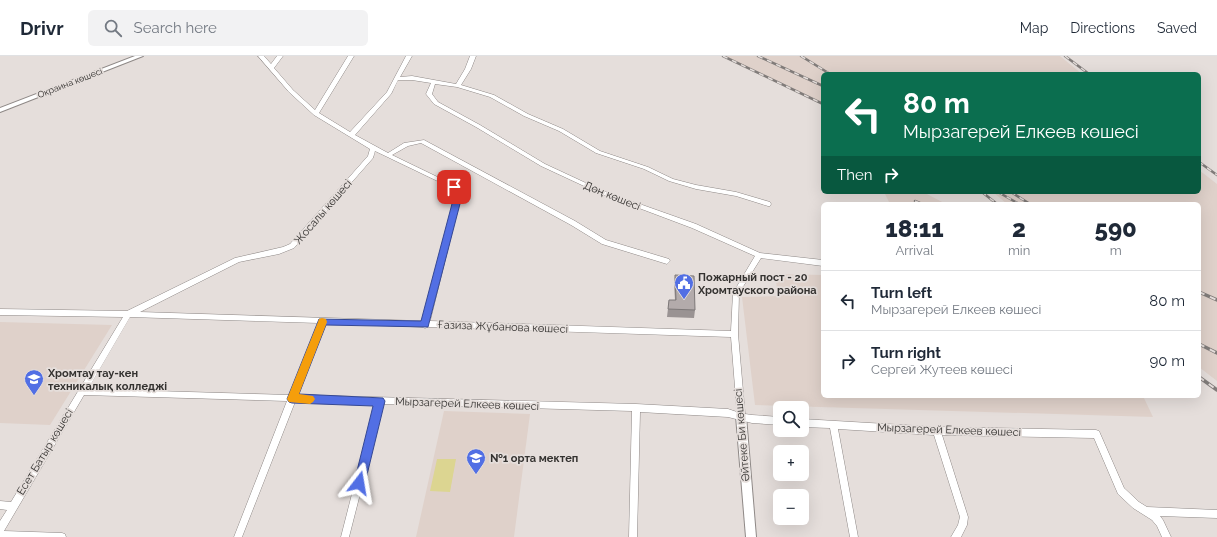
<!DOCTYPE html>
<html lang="en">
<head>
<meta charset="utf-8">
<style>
  body { margin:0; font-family:Raleway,sans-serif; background:#f2f2f3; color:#1f2937; height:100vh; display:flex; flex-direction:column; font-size:15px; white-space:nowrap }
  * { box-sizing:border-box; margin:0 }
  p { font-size:13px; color:#747a83 }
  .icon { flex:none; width:22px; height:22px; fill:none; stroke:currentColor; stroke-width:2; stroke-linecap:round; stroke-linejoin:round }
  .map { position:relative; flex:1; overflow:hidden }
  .panel { position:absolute; left:821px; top:146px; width:380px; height:196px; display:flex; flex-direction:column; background:#fff; border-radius:6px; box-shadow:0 4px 16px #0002 }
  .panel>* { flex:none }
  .banner { position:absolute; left:821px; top:16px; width:380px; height:122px; border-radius:6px; box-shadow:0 4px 16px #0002; background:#0b6e4f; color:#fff; overflow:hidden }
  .tools { position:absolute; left:773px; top:345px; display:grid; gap:8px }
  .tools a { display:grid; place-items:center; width:36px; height:36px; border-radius:6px; background:#fff; box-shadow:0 4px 16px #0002; font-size:20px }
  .pin { position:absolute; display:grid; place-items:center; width:34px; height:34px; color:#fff; margin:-17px; border-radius:8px; box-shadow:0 2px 6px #0006 }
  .me { position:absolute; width:44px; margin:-22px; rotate:14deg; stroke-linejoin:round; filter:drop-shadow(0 0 3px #0008) }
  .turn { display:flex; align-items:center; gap:14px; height:84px; padding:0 16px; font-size:18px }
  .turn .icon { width:52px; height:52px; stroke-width:2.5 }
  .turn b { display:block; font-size:28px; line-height:34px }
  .then { display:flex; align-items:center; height:38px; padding:0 16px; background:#0003; gap:8px; font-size:15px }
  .eta { display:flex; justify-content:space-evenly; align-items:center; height:68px; text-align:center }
  .eta b { font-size:24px; font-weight:800; line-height:28px }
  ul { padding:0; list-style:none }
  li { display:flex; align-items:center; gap:12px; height:60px; padding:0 16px; border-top:1px solid #e0e1e3 }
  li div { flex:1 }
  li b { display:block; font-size:15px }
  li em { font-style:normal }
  header { display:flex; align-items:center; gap:24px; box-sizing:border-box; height:56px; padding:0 20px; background:#fff; border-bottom:1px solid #e0e1e3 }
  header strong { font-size:19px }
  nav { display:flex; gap:22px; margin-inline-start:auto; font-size:14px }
  .search { width:280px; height:36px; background:#f2f2f3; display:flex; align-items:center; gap:10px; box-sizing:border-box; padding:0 14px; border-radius:6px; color:#747a83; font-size:15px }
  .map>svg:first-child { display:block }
</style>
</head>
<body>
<header>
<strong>Drivr</strong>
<div class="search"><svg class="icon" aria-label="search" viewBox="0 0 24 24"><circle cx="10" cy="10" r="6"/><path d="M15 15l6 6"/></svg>Search here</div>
<nav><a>Map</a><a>Directions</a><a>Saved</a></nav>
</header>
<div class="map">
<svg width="1217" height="481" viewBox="0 0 1217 481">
  <rect width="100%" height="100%" fill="#e5dedb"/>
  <g fill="#dfd1ca">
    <path d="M724,0H1060L1082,18H823V47Z"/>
    <path d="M1199,114L1217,128V325L1199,311V148H1007L993,136H1199Z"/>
    <path d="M884,136H923L946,148H890Z"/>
    <path d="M775,218L823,219V340H1143L1153,361L755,349L742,241L778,240Z"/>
    <path d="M0,266L112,269L50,369L0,367Z"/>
    <path d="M444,355L530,358L514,481H416Z"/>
  </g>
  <path fill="#dcd591" d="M437,403H456L450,436L430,435Z"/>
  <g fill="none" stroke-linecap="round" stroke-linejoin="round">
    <defs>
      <g id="minor">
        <path d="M258,0H264L271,8L277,0H283L274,12L293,34L315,54L348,0H354L319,57L350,76L387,36L406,0H412L400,21L412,20L456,28L465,13L470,0H476L471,13L461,29L494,39L528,58L563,73L600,95L648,111L673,123L696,129L736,136L770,146L771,148L770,150H768L736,140L696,133L669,125L644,113L596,97L559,75L524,60L490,41L457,31L435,28L432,38L438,46L480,69L545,108L603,135L696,168L760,197L823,204V210L761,202L739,237L738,278L745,358L752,359L780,361V369L752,367L728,361L640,356L637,481H629L632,355L383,348L349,481H341L375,348L295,346L242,481H234L287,345L84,339L4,475L62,477L65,478L66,481H0V465L7,454L0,453V445L11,446L123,261L0,259V253L127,255L235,202L283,191L290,188L368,100L370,93L314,59L289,36ZM398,24H412L431,27L426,38L434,48L476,71L541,110L599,137L692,172L755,200L733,237L731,275L430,265L460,144V138L456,130L392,99L408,90L421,87L571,169L602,188L667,208L670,205L669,203L606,184L575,165L424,84L404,87L388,97L355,79L391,38ZM375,95L452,132L454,138V144L422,265L140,256L239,206L279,198L294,192L373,102ZM130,261L319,267L290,339L88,333ZM326,267L422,271L425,272L428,271L731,281L737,356L728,353L636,348L298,339Z"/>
        <path d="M802,363L937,371L1096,374L1099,375L1124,432L1139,446L1147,451L1217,454V462L1160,460L1163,464L1171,481H1162L1157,470L1152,464L1133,452L1118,438L1094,382L942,379L968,461L967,469L961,481H951L958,469L960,461L934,379L838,373L858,481H850L830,372L802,371Z"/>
      </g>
      <g id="tertiary">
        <path d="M135,0H143L0,56V52Z"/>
        <path d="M741,356L744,357L746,360L756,481H746L736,360L738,357Z"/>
      </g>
    </defs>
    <use href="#minor" stroke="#8e8886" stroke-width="1"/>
    <use href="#tertiary" stroke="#8e8886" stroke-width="2"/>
    <use href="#minor" fill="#fff" fill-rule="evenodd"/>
    <use href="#tertiary" fill="#fff" fill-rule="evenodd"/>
    <defs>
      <g id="rail-far1">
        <path d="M723,0L823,48"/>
        <path d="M758,0L823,30"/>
        <path d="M801,0L830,18"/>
        <path d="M1065,0L1089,18"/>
        <path d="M1199,106L1217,119"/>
        <path d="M982,136L997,148"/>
        <path d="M998,136L1019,148"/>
        <path d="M1011,136L1030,148"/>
        <path d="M915,145L922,148"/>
      </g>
      <g id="rail">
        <path d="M1199,236L1217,244"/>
        <path d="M1199,288L1217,297"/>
        <path d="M1199,321L1217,334"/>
      </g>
    </defs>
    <use href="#rail-far1" stroke="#817c7a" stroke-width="2.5"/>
    <use href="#rail" stroke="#817c7a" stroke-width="3.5"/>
    <use href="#rail-far1" stroke="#e5dedb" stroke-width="1.5" stroke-dasharray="5" stroke-linecap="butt"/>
    <use href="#rail" stroke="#e5dedb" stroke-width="2" stroke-dasharray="6" stroke-linecap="butt"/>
  </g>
  <path fill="#9a9393" d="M675,219L695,254L694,262L667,261L669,244H675L674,227Z"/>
  <path fill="#b3abab" stroke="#7d7878" d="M675,219L694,220L695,254L668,253L669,244H676Z"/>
  <path fill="#526fe4" stroke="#354894" d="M451,129H457L461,138V144L428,271L326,269L299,338L383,342L385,345L365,427L363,431L359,432L355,431L354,427L373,350L292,347L289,346L287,343L319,263L421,265L453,144V138L450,131Z"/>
  <path fill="#f59e0b" d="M322,262L326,263L327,266L299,338L313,340L315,343L313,346L310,348L289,346L287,343L318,266L319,263Z"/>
  <defs>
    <symbol id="civic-pin" viewBox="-11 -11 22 30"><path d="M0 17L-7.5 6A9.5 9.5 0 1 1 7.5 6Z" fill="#526fe4" stroke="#e5dedb"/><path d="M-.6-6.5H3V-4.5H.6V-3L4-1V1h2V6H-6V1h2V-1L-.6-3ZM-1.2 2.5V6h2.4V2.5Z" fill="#fff"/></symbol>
    <symbol id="university-pin" viewBox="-11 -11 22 30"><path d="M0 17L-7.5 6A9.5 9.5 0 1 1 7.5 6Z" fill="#526fe4" stroke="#e5dedb"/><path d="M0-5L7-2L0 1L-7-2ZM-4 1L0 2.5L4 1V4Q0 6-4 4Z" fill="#fff"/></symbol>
    <symbol id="school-pin" viewBox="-11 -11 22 30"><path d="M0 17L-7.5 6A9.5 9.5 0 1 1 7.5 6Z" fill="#526fe4" stroke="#e5dedb"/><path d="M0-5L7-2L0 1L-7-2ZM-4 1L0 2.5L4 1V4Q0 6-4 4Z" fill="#fff"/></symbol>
  </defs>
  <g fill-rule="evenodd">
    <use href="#civic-pin" x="673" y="216" width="22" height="30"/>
    <use href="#university-pin" x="23" y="312" width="22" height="30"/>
    <use href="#school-pin" x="465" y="391" width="22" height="30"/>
  </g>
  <g text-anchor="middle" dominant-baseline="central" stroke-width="3.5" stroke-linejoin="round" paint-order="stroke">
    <g font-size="9" fill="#343230" stroke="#e5dedb">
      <text transform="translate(70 27) rotate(-21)">Окраина көшесі</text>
    </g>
    <g font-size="11" fill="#343230" stroke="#e5dedb">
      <text transform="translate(612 140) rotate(22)">Дөң көшесі</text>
      <text transform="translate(323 156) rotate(-49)">Жосалы көшесі</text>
      <text transform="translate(503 271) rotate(2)">Ғазиза Жұбанова көшесі</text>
      <text transform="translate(467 348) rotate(2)">Мырзагерей Елкеев көшесі</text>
      <text transform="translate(949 374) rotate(2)">Мырзагерей Елкеев көшесі</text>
      <text transform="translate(742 379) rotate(-95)">Әйтеке Би көшесі</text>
      <text transform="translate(45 396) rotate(-59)">Есет Батыр көшесі</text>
    </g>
    <g font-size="11" font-weight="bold" fill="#343230" stroke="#e5dedb" text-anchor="start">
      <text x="698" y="221">Пожарный пост - 20<tspan x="698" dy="13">Хромтауского района</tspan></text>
      <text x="48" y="317">Хромтау тау-кен<tspan x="48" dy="13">техникалық колледжі</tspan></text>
      <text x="490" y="402">№1 орта мектеп</text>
    </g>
  </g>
</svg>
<div class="tools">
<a><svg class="icon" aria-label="search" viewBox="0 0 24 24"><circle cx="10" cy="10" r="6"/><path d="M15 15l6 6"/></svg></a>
<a>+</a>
<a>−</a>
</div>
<div class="pin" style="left:454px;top:131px;background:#d93025"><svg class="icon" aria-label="arrive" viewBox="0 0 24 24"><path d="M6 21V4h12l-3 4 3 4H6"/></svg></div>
<svg class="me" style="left:359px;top:427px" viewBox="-20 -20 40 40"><path d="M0-17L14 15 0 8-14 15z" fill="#526fe4" stroke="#fff" stroke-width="4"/></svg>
<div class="banner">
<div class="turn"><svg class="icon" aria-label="left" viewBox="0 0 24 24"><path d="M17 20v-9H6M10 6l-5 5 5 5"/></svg><div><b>80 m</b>Мырзагерей Елкеев көшесі</div></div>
<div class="then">Then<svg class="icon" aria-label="right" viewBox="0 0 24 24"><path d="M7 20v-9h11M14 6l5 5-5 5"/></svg></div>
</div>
<section class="panel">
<div class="eta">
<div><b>18:11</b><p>Arrival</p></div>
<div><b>2</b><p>min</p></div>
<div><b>590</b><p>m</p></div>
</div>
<ul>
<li><svg class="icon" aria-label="left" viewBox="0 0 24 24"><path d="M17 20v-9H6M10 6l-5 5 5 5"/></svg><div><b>Turn left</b><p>Мырзагерей Елкеев көшесі</p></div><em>80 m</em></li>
<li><svg class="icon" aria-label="right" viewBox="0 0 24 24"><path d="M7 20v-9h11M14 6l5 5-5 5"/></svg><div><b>Turn right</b><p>Сергей Жутеев көшесі</p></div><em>90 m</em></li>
</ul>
</section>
</div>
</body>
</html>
